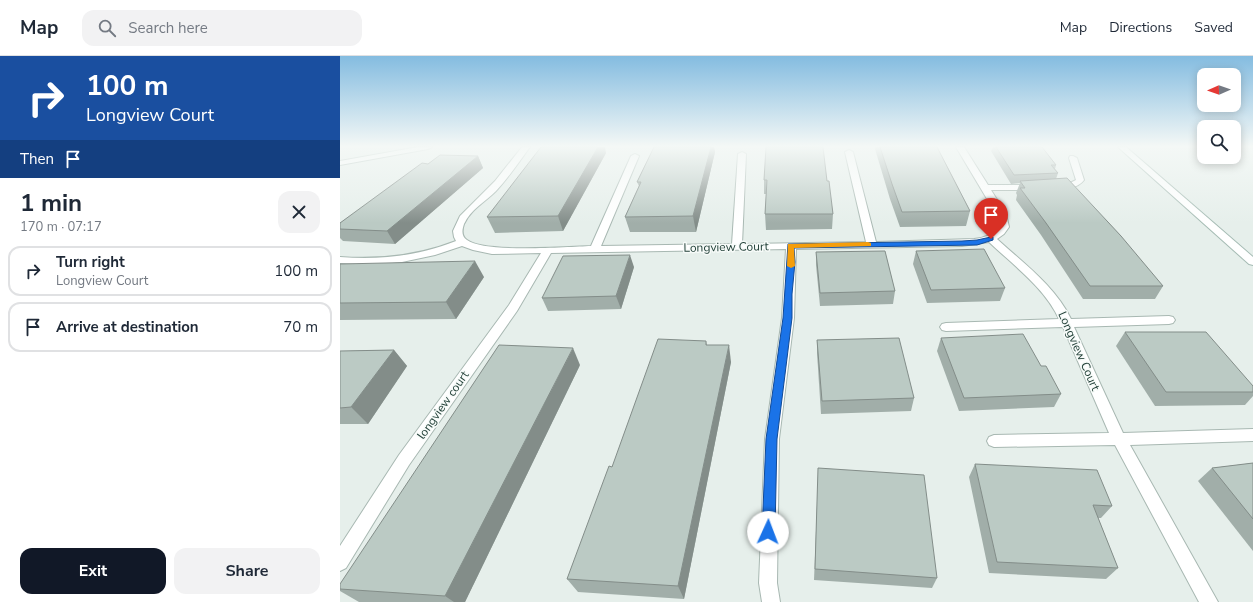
<!DOCTYPE html>
<html lang="en">
<head>
<meta charset="utf-8">
<style>
  body { margin:0; font-family:"Nunito Sans",sans-serif; background:#f2f2f3; color:#1f2937; height:100vh; display:flex; flex-direction:column; font-size:15px; white-space:nowrap }
  * { box-sizing:border-box; margin:0 }
  p { font-size:13px; color:#747a83 }
  .icon { flex:none; width:22px; height:22px; fill:none; stroke:currentColor; stroke-width:2; stroke-linecap:round; stroke-linejoin:round }
  .map { position:relative; flex:1; overflow:hidden }
  .side { display:flex; flex-direction:column; background:#fff; width:340px }
  .side>* { flex:none }
  .top-card { background:#1a4fa0; color:#fff; overflow:hidden }
  .needle { width:26px; rotate:268deg }
  .controls { position:absolute; left:857px; top:12px; display:grid; gap:8px }
  .controls a { display:grid; place-items:center; width:44px; height:44px; border-radius:8px; background:#fff; box-shadow:0 2px 10px #0003; font-size:20px }
  .pin { position:absolute; display:grid; place-items:center; width:34px; height:34px; color:#fff; margin:-41px -17px; border-radius:50% 50% 50% 0; rotate:-45deg; box-shadow:0 0 4px #0007 }
  .pin .icon { rotate:45deg }
  .me { position:absolute; width:44px; margin:-22px; rotate:2deg; stroke-linejoin:round; filter:drop-shadow(0 0 3px #0008) }
  .turn { display:flex; align-items:center; gap:14px; height:84px; padding:0 20px; font-size:18px }
  .turn .icon { width:52px; height:52px; stroke-width:2.5 }
  .turn b { display:block; font-size:28px; line-height:34px }
  .then { display:flex; align-items:center; height:38px; padding:0 20px; background:#0003; gap:8px; font-size:15px }
  .round { display:grid; place-items:center; flex:none; width:42px; height:42px; border-radius:12px; background:#f2f2f3 }
  .overview { display:flex; align-items:center; justify-content:space-between; height:68px; padding:0 20px }
  h1 { font-size:24px; font-weight:700; line-height:30px }
  .primary-button { display:flex; gap:8px; margin-top:auto; padding:8px 20px }
  .primary-button a { flex:1; height:46px; border-radius:12px; background:#111827; color:#fff; font-size:16px; font-weight:700; line-height:46px; text-align:center }
  .primary-button a+a { background:#f2f2f3; color:#1f2937 }
  ul { padding:0; list-style:none }
  li { display:flex; align-items:center; gap:12px; height:50px; margin:0 8px 6px; padding:0 12px; border:2px solid #e0e1e3; border-radius:12px }
  li div { flex:1 }
  li b { display:block; font-size:15px }
  li em { font-style:normal }
  header { display:flex; align-items:center; gap:24px; box-sizing:border-box; height:56px; padding:0 20px; background:#fff; border-bottom:1px solid #e0e1e3 }
  header strong { font-size:19px }
  nav { display:flex; gap:22px; margin-inline-start:auto; font-size:14px }
  .search { width:280px; height:36px; background:#f2f2f3; display:flex; align-items:center; gap:10px; box-sizing:border-box; padding:0 14px; border-radius:12px; color:#747a83; font-size:15px }
  main { display:flex; flex:1; min-height:0 }
  .map>svg:first-child { display:block }
</style>
</head>
<body>
<header>
<strong>Map</strong>
<div class="search"><svg class="icon" aria-label="search" viewBox="0 0 24 24"><circle cx="10" cy="10" r="6"/><path d="M15 15l6 6"/></svg>Search here</div>
<nav><a>Map</a><a>Directions</a><a>Saved</a></nav>
</header>
<main>
<section class="side">
<div class="top-card">
<div class="turn"><svg class="icon" aria-label="right" viewBox="0 0 24 24"><path d="M7 20v-9h11M14 6l5 5-5 5"/></svg><div><b>100 m</b>Longview Court</div></div>
<div class="then">Then<svg class="icon" aria-label="arrive" viewBox="0 0 24 24"><path d="M6 21V4h12l-3 4 3 4H6"/></svg></div>
</div>
<div class="overview"><div><h1>1 min</h1><p>170 m · 07:17</p></div><a class="round"><svg class="icon" aria-label="close" viewBox="0 0 24 24"><path d="M6 6l12 12M18 6L6 18"/></svg></a></div>
<ul>
<li><svg class="icon" aria-label="right" viewBox="0 0 24 24"><path d="M7 20v-9h11M14 6l5 5-5 5"/></svg><div><b>Turn right</b><p>Longview Court</p></div><em>100 m</em></li>
<li><svg class="icon" aria-label="arrive" viewBox="0 0 24 24"><path d="M6 21V4h12l-3 4 3 4H6"/></svg><div><b>Arrive at destination</b></div><em>70 m</em></li>
</ul>
<div class="primary-button"><a>Exit</a><a>Share</a></div>
</section>
<div class="map">
<svg width="913" height="546" viewBox="0 0 913 546">
  <rect width="100%" height="100%" fill="#e6efeb"/>
  <g fill="none" stroke-linecap="round" stroke-linejoin="round">
    <defs>
      <g id="street">
        <path d="M78,91H92L88,93L0,109V105Z"/>
        <path d="M182,91H190C179,106 169,121 156,135C146,145 130,154 124,168C122,174 121,180 127,184C144,197 226,191 251,190L291,100L295,98L299,100L261,190L392,188L398,98L402,96L406,98L402,188L526,186L505,96L509,94L513,96L536,186L634,183C644,182 653,179 659,171L656,158L616,91H624L648,129H696L697,131L696,133L693,134H651L666,158L669,171L664,178L657,183C683,207 715,230 731,263L829,260L833,261L835,264L833,267L829,268L734,271L783,377L913,373V385L790,389L878,546H859L775,389L654,391L649,389L647,385L649,381L654,379L769,377L723,271L606,275L602,274L600,271L602,268L606,267L719,263C705,232 673,209 649,186L622,190L456,193L454,262L439,383L437,527L440,546H422L419,527L425,383L442,262L446,193L211,197L177,255L69,409L6,512L0,515V490L59,399L169,249L201,197L152,198L133,194L122,190L95,199L62,206L33,209L0,207V201C41,204 78,200 116,185L114,181L113,175L120,160L155,125Z"/>
        <path d="M730,100H733L737,102L744,124C738,132 725,134 715,132L714,130L715,128L730,127L736,124L729,102Z"/>
      </g>
      <path id="secondary" d="M778,91H786L913,201V209L909,208Z"/>
    </defs>
    <use href="#street" stroke="#a8b8b2" stroke-width="2"/>
    <use href="#secondary" stroke="#a4bbb3" stroke-width="2"/>
    <use href="#street" fill="#fff" fill-rule="evenodd"/>
    <use href="#secondary" fill="#fff" fill-rule="evenodd"/>
  </g>
  <g fill="#a1aea9">
    <path d="M314,91H374L375,96L356,176H290L285,161L299,130L297,126Z"/>
    <path d="M536,91H597L630,155L626,170L560,171L550,143L535,93Z"/>
    <path d="M653,91H702L716,109L715,113L718,117L716,123L823,230L815,243H743L701,179L676,144L677,139L676,137L680,127L671,128L651,95Z"/>
    <path d="M266,97L223,175L155,177L147,161Z"/>
    <path d="M138,100L143,112L55,188L3,185L0,182V167L88,108Z"/>
    <path d="M424,124L487,125L493,158L492,173L426,174L425,158L426,138H424Z"/>
    <path d="M576,195L665,232L660,245L587,247L573,208Z"/>
    <path d="M476,196L555,235L553,248L480,250L476,209Z"/>
    <path d="M0,208L144,221L116,263L0,264Z"/>
    <path d="M294,211L281,253L208,255L202,242Z"/>
    <path d="M785,276L913,330V340L905,349L815,350L776,290Z"/>
    <path d="M601,282L701,310L721,338L714,351L619,355L597,295Z"/>
    <path d="M477,284L574,342L571,355L481,358L477,297Z"/>
    <path d="M366,285L367,289L391,306L344,543L238,536L227,523L272,411Z"/>
    <path d="M54,294L67,310L28,368H0V295Z"/>
    <path d="M240,309L125,546H19L0,535V528Z"/>
    <path d="M913,407V495L858,425L872,412Z"/>
    <path d="M635,408L772,450L761,462H758L778,512L766,523L649,517L629,421Z"/>
    <path d="M478,425L597,522L592,532L474,524Z"/>
  </g>
  <g fill="#838d89">
    <path d="M258,91H265L266,97L223,175L218,160Z"/>
    <path d="M371,91H374L375,96L356,176L353,160Z"/>
    <path d="M138,100L143,112L55,188L47,175Z"/>
    <path d="M290,199L294,211L281,253L276,240Z"/>
    <path d="M135,205L144,221L116,263L106,246Z"/>
    <path d="M389,289L391,306L344,543L338,530Z"/>
    <path d="M233,292L240,309L125,546H114L105,540Z"/>
    <path d="M54,294L67,310L28,368L11,351Z"/>
  </g>
  <g fill="#bbcac4" stroke="#838d89">
    <path d="M201,91H258L218,160L147,161Z"/>
    <path d="M314,91H371L353,160L285,161L301,126H297Z"/>
    <path d="M426,91H483L487,125H489L493,158H425L427,124H424Z"/>
    <path d="M540,91H597L630,155L562,156L552,128Z"/>
    <path d="M656,91H702L716,109H711L718,117L674,119Z"/>
    <path d="M100,99L138,100L47,175L0,173V167L82,107L88,108Z"/>
    <path d="M727,122L781,180L823,230H750L706,167L680,132H685L680,125Z"/>
    <path d="M644,193L665,232L591,234L576,195Z"/>
    <path d="M545,195L555,235L480,237L476,196Z"/>
    <path d="M290,199L276,240L202,242L223,200Z"/>
    <path d="M135,205L106,246L0,247V208Z"/>
    <path d="M785,276H866L913,330V336H826Z"/>
    <path d="M683,278L701,310H706L721,338L624,342L601,282Z"/>
    <path d="M559,282L574,342L482,345L477,284Z"/>
    <path d="M318,283L366,285V289H389L338,530L227,523L269,410L272,411Z"/>
    <path d="M159,289L233,292L105,540L0,533V528Z"/>
    <path d="M54,294L11,351L0,352V295Z"/>
    <path d="M913,407V463L872,412Z"/>
    <path d="M635,408L757,414L772,450L753,449L778,512L657,506Z"/>
    <path d="M478,412L584,419L597,522L475,513Z"/>
  </g>
  <linearGradient id="sky" x2="0" y2="1"><stop stop-color="#84bce0"/><stop offset="0.54" stop-color="#f4f8f6"/><stop offset="1" stop-color="#f4f8f6" stop-opacity="0"/></linearGradient>
  <rect width="913" height="167" fill="url(#sky)"/>
  <path fill="#1a73e8" stroke="#114b97" d="M651,181H653V184L637,189L454,192L455,206L452,238V262L437,383L435,476L433,481L428,482L424,481L422,476L426,383L443,262L448,188L622,185L637,184Z"/>
  <path fill="#f59e0b" d="M528,186L531,187V190L454,192L455,210L451,212L447,210L448,188Z"/>
  <g text-anchor="middle" dominant-baseline="central" stroke-width="3" stroke-linejoin="round" paint-order="stroke">
    <g font-size="12" fill="#24423a" stroke="#f7fbf9">
      <text transform="translate(386 191) rotate(-1)">Longview Court</text>
      <text transform="translate(739 295) rotate(66)">Longview Court</text>
      <text transform="translate(103 349) rotate(-55)">longview court</text>
    </g>
  </g>
</svg>
<div class="controls">
<a><svg class="needle" viewBox="-14 -14 28 28"><path d="M0-13l5 13h-10z" fill="#e53935"/><path d="M0 13l5-13h-10z" fill="#747a83"/></svg></a>
<a><svg class="icon" aria-label="search" viewBox="0 0 24 24"><circle cx="10" cy="10" r="6"/><path d="M15 15l6 6"/></svg></a>
</div>
<div class="pin" style="left:651px;top:183px;background:#d93025"><svg class="icon" aria-label="arrive" viewBox="0 0 24 24"><path d="M6 21V4h12l-3 4 3 4H6"/></svg></div>
<svg class="me" style="left:428px;top:476px" viewBox="-20 -20 40 40"><circle r="19" fill="#fff"/><path d="M0-13L10 11 0 6-10 11z" fill="#1a73e8"/></svg>
</div>
</main>
</body>
</html>
